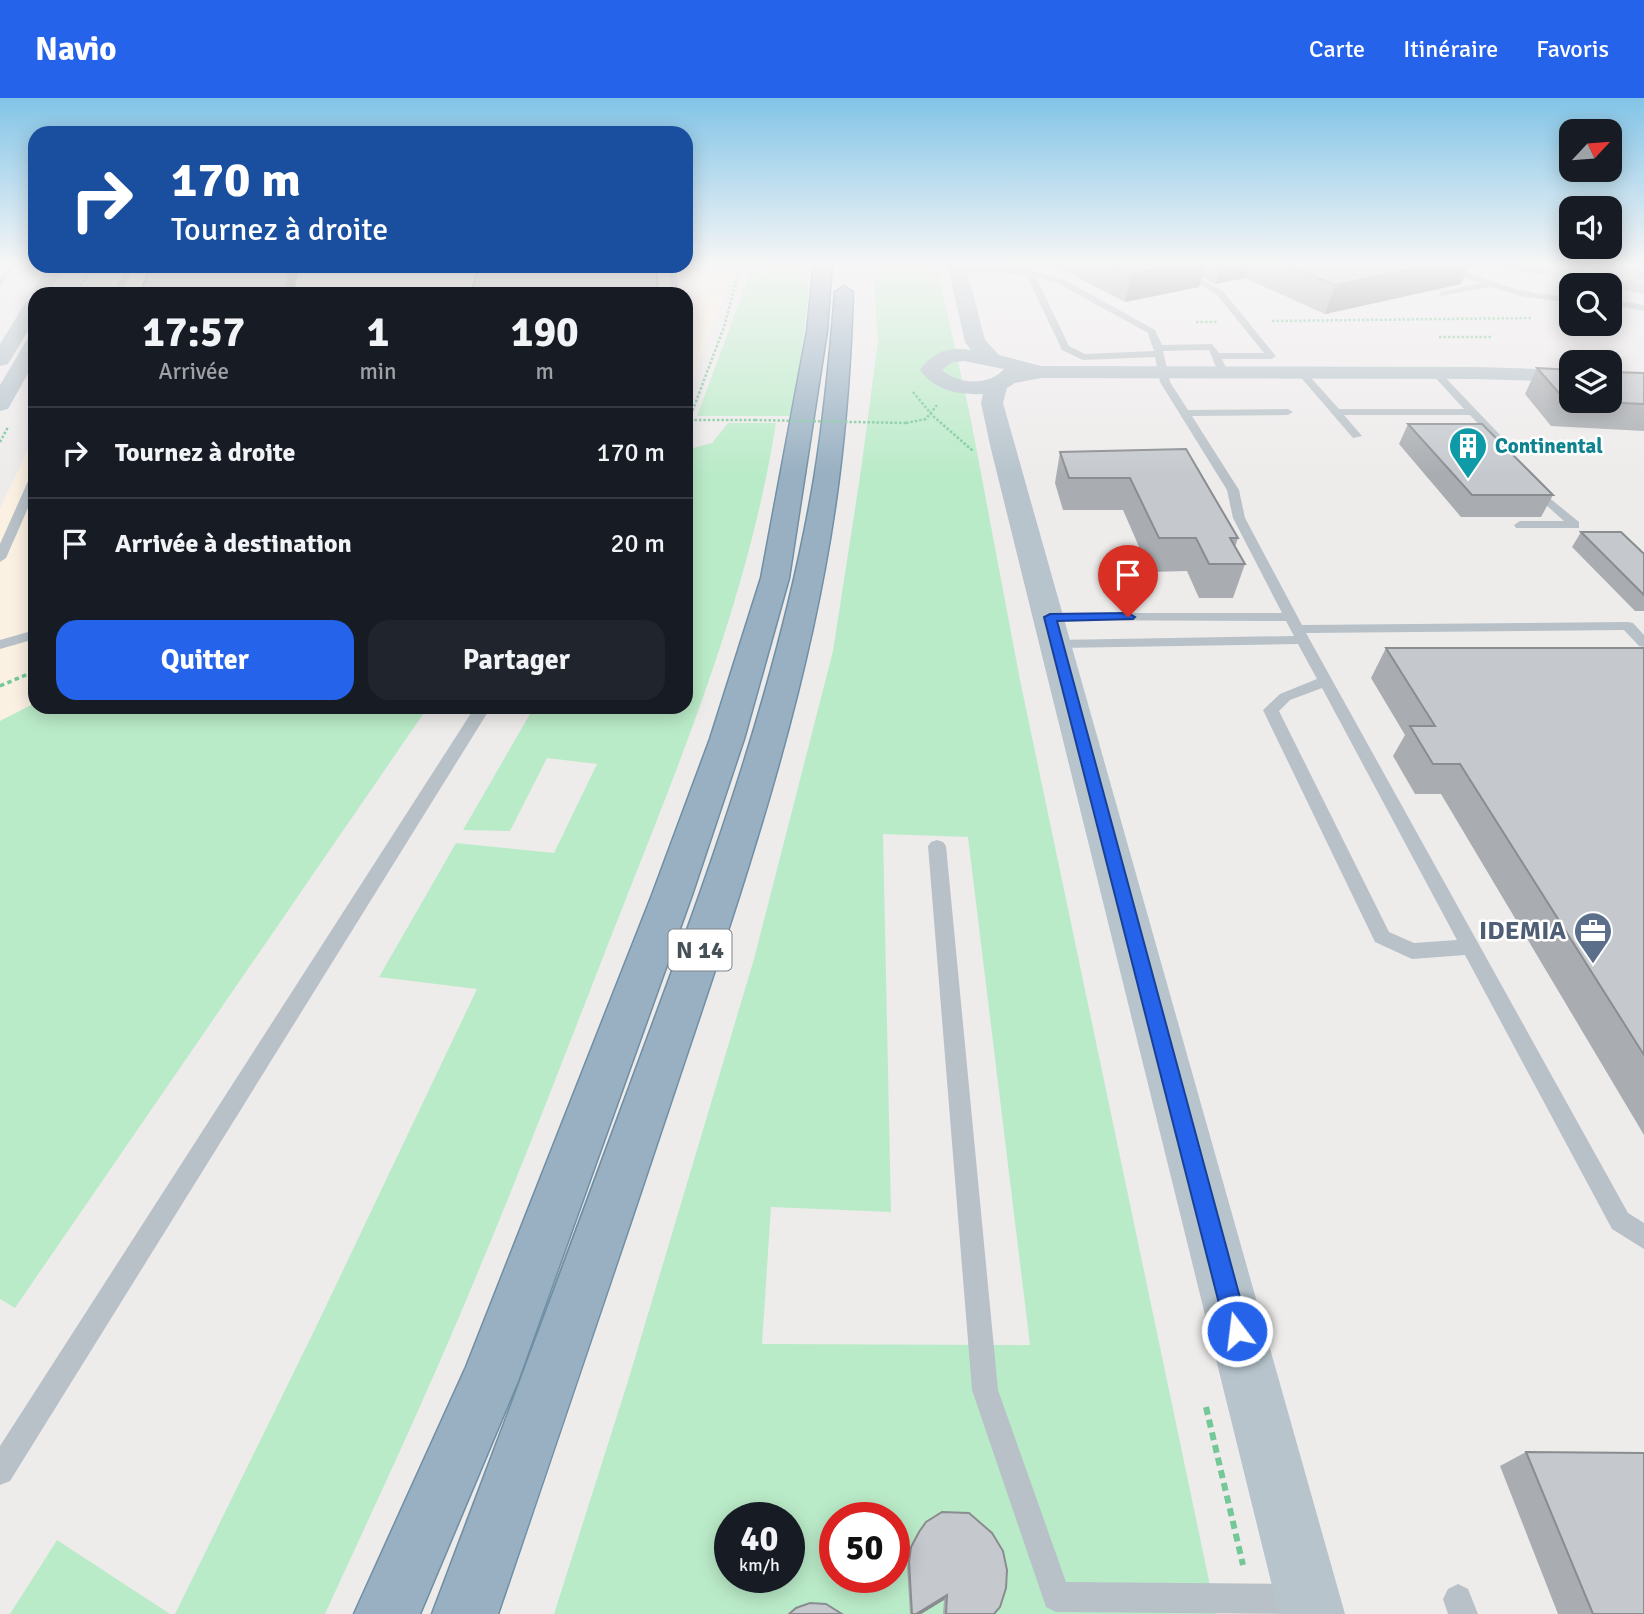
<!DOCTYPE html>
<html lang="fr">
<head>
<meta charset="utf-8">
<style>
  body { margin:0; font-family:Signika,sans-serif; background:#20242c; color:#f1f3f6; height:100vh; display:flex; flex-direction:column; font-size:26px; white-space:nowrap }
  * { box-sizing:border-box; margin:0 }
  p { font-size:23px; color:#9ea1a6 }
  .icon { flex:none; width:38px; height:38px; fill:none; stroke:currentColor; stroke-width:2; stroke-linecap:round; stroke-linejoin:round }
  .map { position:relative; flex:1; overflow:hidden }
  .sheet { position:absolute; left:28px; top:189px; width:665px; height:427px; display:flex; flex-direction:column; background:#171b24; border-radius:21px; box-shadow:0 4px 18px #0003 }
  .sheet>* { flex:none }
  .top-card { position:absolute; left:28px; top:28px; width:665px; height:147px; border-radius:21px; box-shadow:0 4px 18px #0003; background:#1a4fa0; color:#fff; overflow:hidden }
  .needle { width:46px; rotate:64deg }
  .buttons { position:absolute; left:1559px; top:21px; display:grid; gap:14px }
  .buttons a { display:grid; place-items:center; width:63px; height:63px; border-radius:14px; background:#171b24; box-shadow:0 4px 18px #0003; font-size:35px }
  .speed { position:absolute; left:714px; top:1404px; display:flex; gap:14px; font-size:35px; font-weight:700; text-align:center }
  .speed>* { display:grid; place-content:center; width:91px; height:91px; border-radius:50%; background:#171b24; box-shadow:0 4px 18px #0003; line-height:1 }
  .speed small { font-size:18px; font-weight:400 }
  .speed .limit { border:10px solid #d22; background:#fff; color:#111 }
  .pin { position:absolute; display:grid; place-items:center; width:60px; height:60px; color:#fff; margin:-72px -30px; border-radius:50% 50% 50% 0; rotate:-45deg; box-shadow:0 0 7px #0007 }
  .pin .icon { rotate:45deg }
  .me { position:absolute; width:77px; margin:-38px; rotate:345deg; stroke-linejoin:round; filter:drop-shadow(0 0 5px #0008) }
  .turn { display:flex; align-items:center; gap:24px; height:147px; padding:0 28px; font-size:32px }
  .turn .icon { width:91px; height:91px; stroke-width:2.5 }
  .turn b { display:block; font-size:49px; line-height:60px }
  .eta { display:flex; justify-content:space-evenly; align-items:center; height:119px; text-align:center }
  .eta b { font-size:42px; font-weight:700; line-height:49px }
  .action { display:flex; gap:14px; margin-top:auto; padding:14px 28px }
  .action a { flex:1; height:80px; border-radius:21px; background:#2563eb; color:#fff; font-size:28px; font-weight:700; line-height:80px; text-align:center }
  .action a+a { background:#20242c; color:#f1f3f6 }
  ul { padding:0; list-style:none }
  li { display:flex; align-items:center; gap:21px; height:91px; padding:0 28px; border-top:2px solid #363941 }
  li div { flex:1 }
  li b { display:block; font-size:26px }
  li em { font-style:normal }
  header { display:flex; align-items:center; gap:42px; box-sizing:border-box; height:98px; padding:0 35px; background:#2563eb; color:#fff }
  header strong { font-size:33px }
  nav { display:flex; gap:38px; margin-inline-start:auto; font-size:24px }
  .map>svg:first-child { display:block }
</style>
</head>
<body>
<header>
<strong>Navio</strong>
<nav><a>Carte</a><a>Itinéraire</a><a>Favoris</a></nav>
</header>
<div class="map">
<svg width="1644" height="1516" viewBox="0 0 1644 1516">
  <rect width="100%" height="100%" fill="#eeebeb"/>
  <g fill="#faf1e3">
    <path d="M686,165H736L686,300V196H102L115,168H686Z"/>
    <path d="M35,337V605L0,623V410Z"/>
  </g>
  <g fill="#baebc8" fill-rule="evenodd">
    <path d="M749,165H809L808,200L794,318H697L746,186Z"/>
    <path d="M873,165H936L970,317L1020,582L1216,1516H554L628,1283L754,861L833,553L861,372L878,243ZM883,736L968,739L1030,1247L762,1246L771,1109L891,1114ZM730,1419H789V1479H730ZM835,1419H894V1479H835Z"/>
    <path d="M728,325H776C748,502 679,666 614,831C552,990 491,1150 421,1306C390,1376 357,1446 325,1516H175L315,1231L477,891L379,879L456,745L554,755L597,666L547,660L510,733L463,732L534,609H686V352L712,345Z"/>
    <path d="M35,605V609H428L15,1210L0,1201V623Z"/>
    <path d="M57,1442L170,1516H10Z"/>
  </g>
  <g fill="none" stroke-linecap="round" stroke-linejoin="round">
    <defs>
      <g id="trunk">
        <path d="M814,165H832L827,233L789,480L744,641L692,797L518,1283L420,1516H354L466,1269L652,797L710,641L761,480L807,233Z"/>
        <path d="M844,188L853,194C851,256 847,318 839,380C813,587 743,789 677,986C618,1163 558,1340 498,1516H432C499,1340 565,1164 630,987C703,790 779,589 814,381C824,319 830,257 835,194Z"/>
      </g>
    </defs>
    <use href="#trunk" stroke="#708ea4" stroke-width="3"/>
    <g stroke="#74c796" stroke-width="2.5" stroke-dasharray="2.5 2" stroke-linecap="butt">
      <path d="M741,165L724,229L689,322H755"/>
      <path d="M77,196L91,168"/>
      <path d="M1272,223L1532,220"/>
      <path d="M1196,224H1217"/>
      <path d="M1439,239H1492"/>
      <path d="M913,294L933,318L973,353"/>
      <path d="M906,325L926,321L937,307"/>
      <path d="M0,344L8,329"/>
    </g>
    <path stroke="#74c796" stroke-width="3.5" stroke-dasharray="4.5 3.5" stroke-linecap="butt" d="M0,588L35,573"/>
    <path stroke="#74c796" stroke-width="6" stroke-dasharray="8 5" stroke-linecap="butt" d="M1206,1309L1243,1467"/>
    <g fill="#b7c1c7" fill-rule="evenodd">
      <path d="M10,165H18L0,188V180Z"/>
      <path d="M1416,165C1452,165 1483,182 1517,191C1534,196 1554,197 1572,199V205L1521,198L1490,189L1440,198V194L1481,185Z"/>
      <path d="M1567,165H1585L1612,172L1608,174Z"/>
      <path d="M1024,167H1030L1033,173L1065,182L1155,232L1162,247L1212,246L1219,255H1264L1217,197L1187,179L1194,177L1223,193L1274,256L1276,258L1271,261H1222L1228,274L1223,277L1218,274L1209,252L1163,253L1170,284L1188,312L1288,311L1293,314L1288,317L1192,318L1239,392L1245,420L1302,527L1628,524L1633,525L1644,537V549L1639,548L1624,532L1306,535L1628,1115L1644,1125V1151L1612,1131L1465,857L1412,861L1375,844L1263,612L1280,596L1317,581L1298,546L1057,550L1050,546L1057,542L1294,538L1286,523L1045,522L1043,519L1050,515H1282L1233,420L1227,392L1160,284L1155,259L1083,262L1062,252L1026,176L958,174L954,172L958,170L1024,171ZM1036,179L1059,186L1148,235L1154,253L1085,256L1069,248ZM1322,590L1457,842L1414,845L1389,834L1279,613L1290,602Z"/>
      <path d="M126,168H134L121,196H113Z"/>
      <path d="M668,168H676L679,196H671Z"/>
      <path d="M1610,201L1644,207V213L1610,207Z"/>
      <path d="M1298,272H1304L1339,311H1464L1431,275L1439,273L1502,339L1503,341L1497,350L1506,359L1496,361L1486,351L1492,341L1470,317H1344L1362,338L1353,340L1298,276Z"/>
      <path d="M35,378V394L6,460L0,464V446L29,381Z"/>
      <path d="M1531,385L1579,424V430H1516L1514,427L1520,423H1564L1527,390L1525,388Z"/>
      <path d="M35,532V541L0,551V542Z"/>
      <path d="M475,609H491L10,1383L0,1387V1348Z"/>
      <path d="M937,742L943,744L946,748L998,1292L1066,1484L1297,1486L1307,1491L1312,1501L1307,1511L1297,1516L1056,1514L1046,1509L972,1292L928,748L931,744Z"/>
      <path d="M1458,1486L1468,1491L1478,1516H1448L1443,1501L1448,1491Z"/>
    </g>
    <path fill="#b7c1c7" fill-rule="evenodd" d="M1608,167L1644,173V183L1602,175L1600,172L1602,169Z"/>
    <path fill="#b7c1c7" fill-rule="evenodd" d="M1492,165H1533L1644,184V196L1610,190V187L1501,170Z"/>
    <g fill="#b7c4cc" fill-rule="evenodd">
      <path d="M947,165H965L985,242L999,257L1041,268L1476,269L1572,272V284L1476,281L1041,280L1015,285L1007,290L1003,305L1345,1516H1279L990,347L981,305L983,296C959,297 935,293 920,272C934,253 948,249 971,252L965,244ZM964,263L1004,271C989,288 959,287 942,272L953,264Z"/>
      <path d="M47,168H65L49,196H35V221L8,266L0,268V246L26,204L33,199L31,196Z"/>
      <path d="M35,238V263L8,311L0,313V287L28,240Z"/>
    </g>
    <use href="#trunk" fill="#98b0c2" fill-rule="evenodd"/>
    <path stroke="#74c796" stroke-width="2.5" stroke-dasharray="2.5 2" stroke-linecap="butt" d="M755,322L906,325"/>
  </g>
  <g fill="#a9adb1">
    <path d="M1056,165H1470L1461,186L1325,216L1245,180L1215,186L1202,179L1199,189L1125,204L1056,168Z"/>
    <path d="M1537,270L1644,275V333L1551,328L1525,296Z"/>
    <path d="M1408,326L1553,397L1541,419H1461L1399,346Z"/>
    <path d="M1186,351L1238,440L1235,449L1245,466L1233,500H1199L1187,473L1150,474L1123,412H1063L1055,385L1060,354Z"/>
    <path d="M1581,434L1644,456V513H1635L1572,449Z"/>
    <path d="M1386,550H1644V1037L1441,696H1415L1393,658L1405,637L1371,580Z"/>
    <path d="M1526,1354L1644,1516H1558L1500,1368Z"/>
    <path d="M911,1449L994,1516H943L944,1502L921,1516H910L907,1469Z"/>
  </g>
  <g fill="#8a8d90">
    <path d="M1185,165H1205L1199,189L1125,204L1131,176Z"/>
    <path d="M1221,165H1249L1245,180L1215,186Z"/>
    <path d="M1440,165H1470L1461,186L1325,216L1335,187Z"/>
    <path d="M290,168H299L294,196H285Z"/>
    <path d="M947,1497L944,1502L921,1516H916Z"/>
  </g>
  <g fill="#c5c9ce" stroke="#8a8d90" stroke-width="2">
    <path d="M1109,165H1185L1131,176Z"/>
    <path d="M1283,165H1440L1335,187Z"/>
    <path d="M151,168H290L285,196H140Z"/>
    <path d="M479,168H656L658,196H471Z"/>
    <path d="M1537,270L1572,272V303L1565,302Z"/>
    <path d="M1610,274L1644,275V306L1576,303H1610Z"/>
    <path d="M1408,326H1482L1553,397H1472Z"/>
    <path d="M1186,351L1238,440H1230L1245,466H1209L1196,440H1159L1130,380H1069L1060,354Z"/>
    <path d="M1581,434H1621L1644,456V497Z"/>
    <path d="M1386,550H1644V957L1460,666H1433L1410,628H1435Z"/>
    <path d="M1526,1354L1644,1355V1516H1593Z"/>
    <path d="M942,1414L969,1415L992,1435L1003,1453L1007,1472L1006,1490L1000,1509L994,1516H946L947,1497L916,1516H912L909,1464L911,1449L919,1434L926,1424Z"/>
    <path d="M810,1505L826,1506L842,1516H789L796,1510Z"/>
  </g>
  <linearGradient id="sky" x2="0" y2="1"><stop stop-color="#82c4e7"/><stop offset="0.44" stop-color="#f7f6f6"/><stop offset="1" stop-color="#f7f6f6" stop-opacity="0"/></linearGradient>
  <rect width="1644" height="377" fill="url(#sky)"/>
  <path fill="#2563eb" stroke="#184099" stroke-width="2" d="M1128,515L1135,519L1133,521L1057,523L1249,1233L1246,1241L1237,1244L1229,1241L1226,1233L1044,519L1050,516Z"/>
  <defs>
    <symbol id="building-pin" viewBox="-11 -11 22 30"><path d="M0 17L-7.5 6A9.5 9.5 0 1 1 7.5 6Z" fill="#0f9aa8" stroke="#fff"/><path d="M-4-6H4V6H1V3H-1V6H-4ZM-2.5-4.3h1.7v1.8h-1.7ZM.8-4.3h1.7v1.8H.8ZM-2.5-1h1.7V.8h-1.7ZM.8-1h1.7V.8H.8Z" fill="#fff"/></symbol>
    <symbol id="office-pin" viewBox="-11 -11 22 30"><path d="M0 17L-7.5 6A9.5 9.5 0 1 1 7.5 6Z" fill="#5c6f8a" stroke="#fff"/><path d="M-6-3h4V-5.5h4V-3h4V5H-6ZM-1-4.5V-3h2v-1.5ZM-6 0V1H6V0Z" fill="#fff"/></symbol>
  </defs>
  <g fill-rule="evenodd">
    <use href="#building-pin" x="1446" y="326" width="44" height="60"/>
    <use href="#office-pin" x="1571" y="811" width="44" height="60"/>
  </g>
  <g text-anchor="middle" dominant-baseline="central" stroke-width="5" stroke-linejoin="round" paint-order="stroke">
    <g font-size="21" font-weight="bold" fill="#0d838f" stroke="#fff" text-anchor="start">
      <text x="1495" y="348">Continental</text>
    </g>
    <rect fill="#fff" stroke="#7d8489" stroke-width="2" x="668.5" y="831.5" width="63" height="41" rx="5"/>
    <g font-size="24" font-weight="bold" fill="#455057">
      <text x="700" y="852">N 14</text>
    </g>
    <g font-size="26" font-weight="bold" fill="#4e5e75" stroke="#fff" text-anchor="end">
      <text x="1566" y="833">IDEMIA</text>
    </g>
  </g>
</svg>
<div class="buttons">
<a><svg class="needle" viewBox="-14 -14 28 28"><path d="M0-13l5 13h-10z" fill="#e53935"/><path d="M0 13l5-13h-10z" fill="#9ea1a6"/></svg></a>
<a><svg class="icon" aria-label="sound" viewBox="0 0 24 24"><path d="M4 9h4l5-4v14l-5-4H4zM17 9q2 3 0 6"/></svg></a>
<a><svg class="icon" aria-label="search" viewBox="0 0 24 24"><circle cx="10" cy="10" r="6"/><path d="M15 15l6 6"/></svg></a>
<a><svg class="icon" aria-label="layers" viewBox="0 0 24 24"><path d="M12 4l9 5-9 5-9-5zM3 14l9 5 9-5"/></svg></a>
</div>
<div class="speed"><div>40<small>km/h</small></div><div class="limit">50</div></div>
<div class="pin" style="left:1128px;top:519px;background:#d93025"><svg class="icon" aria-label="arrive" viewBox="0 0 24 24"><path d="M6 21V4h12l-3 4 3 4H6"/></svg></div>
<svg class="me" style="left:1237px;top:1233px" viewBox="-20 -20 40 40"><circle r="17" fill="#2563eb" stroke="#fff" stroke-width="3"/><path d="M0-11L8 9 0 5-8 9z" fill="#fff"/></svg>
<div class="top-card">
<div class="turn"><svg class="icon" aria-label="right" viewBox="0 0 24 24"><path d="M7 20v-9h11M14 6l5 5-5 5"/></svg><div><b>170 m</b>Tournez à droite</div></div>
</div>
<section class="sheet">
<div class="eta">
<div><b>17:57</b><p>Arrivée</p></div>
<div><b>1</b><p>min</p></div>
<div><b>190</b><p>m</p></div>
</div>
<ul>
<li><svg class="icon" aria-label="right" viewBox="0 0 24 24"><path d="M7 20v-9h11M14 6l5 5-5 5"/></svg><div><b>Tournez à droite</b></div><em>170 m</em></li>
<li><svg class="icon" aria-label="arrive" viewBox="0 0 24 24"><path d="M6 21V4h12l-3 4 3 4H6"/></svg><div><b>Arrivée à destination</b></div><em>20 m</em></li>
</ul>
<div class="action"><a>Quitter</a><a>Partager</a></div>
</section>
</div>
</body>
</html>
